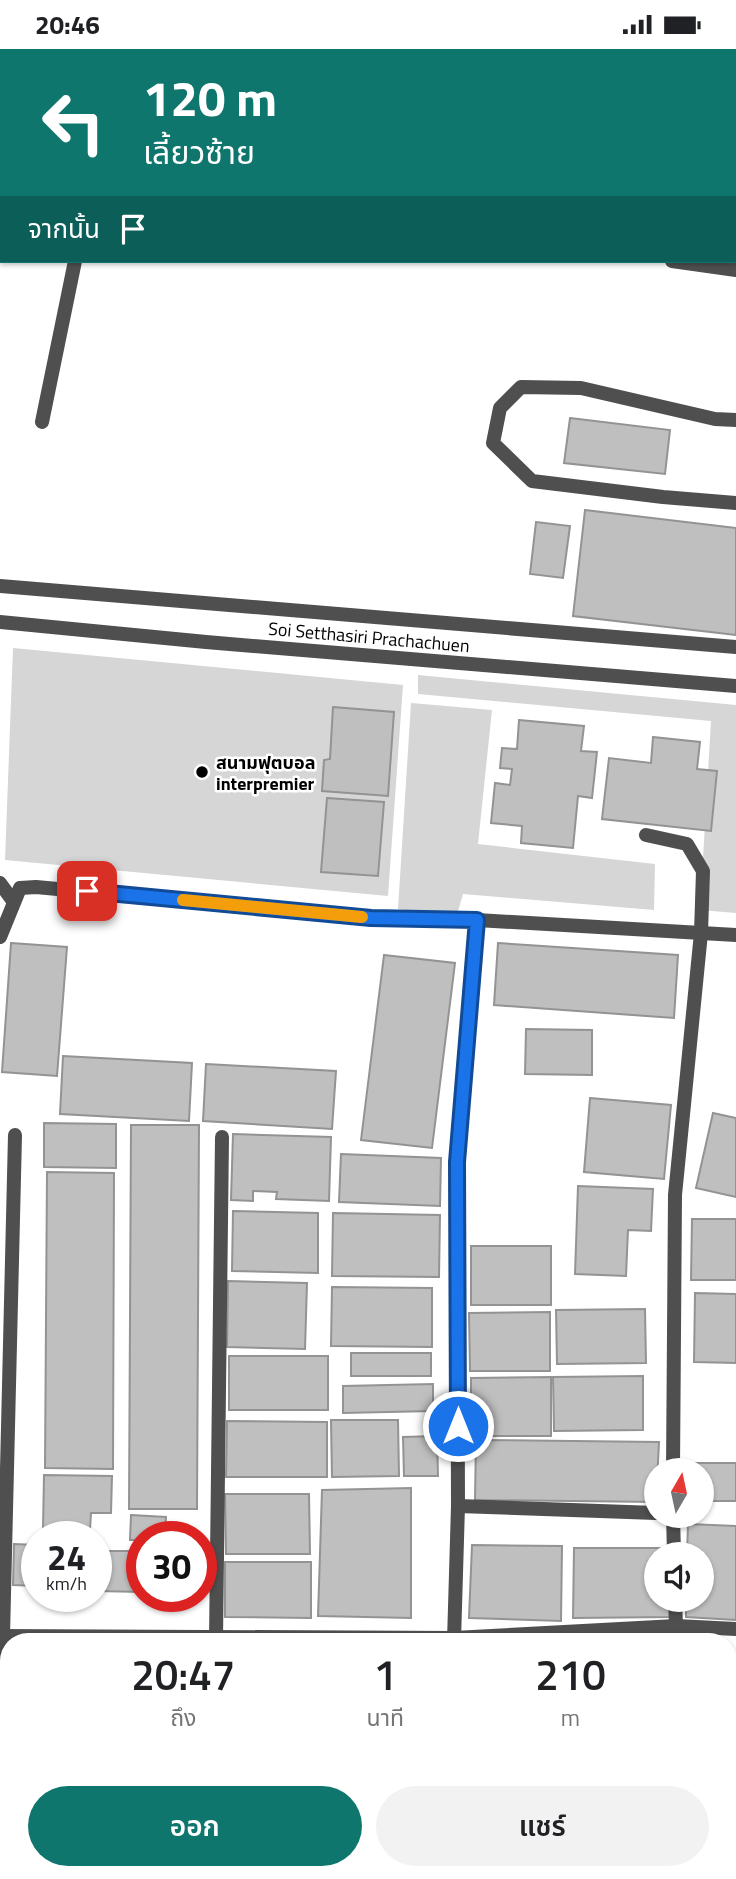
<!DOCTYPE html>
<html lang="th">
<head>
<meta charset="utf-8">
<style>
  body { margin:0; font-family:"Titillium Web","Noto Sans Thai",sans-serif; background:#f2f2f2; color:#202124; height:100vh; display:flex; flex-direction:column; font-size:26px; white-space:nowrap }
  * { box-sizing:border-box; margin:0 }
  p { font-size:23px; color:#757577 }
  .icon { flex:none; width:38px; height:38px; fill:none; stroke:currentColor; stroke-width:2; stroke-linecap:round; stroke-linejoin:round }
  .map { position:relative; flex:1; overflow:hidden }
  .side { position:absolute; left:0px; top:1584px; width:737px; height:247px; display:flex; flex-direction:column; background:#fff; border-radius:28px 28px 0 0; box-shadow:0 2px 5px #0004 }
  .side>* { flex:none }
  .hud { position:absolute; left:0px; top:0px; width:737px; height:214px; box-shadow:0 2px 5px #0004; background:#0f766e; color:#fff; overflow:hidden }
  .needle { width:46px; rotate:9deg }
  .fabs { position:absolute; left:644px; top:1409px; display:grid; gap:14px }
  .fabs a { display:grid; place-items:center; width:70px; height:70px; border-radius:50%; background:#fff; box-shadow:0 2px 5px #0004; font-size:35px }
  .speed { position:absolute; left:21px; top:1472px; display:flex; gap:14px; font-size:35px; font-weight:700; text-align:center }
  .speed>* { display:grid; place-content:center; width:91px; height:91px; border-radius:50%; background:#fff; box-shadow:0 2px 5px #0004; line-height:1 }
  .speed small { font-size:18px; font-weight:400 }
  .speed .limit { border:10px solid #d22; background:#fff; color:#111 }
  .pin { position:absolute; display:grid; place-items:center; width:60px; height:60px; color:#fff; margin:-30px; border-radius:14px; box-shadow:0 4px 10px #0006 }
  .me { position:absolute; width:77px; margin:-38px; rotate:0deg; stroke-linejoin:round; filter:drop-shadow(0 0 5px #0008) }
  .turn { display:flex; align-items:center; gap:24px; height:147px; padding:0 28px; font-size:32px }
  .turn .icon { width:91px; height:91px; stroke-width:2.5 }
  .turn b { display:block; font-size:49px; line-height:60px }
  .then { display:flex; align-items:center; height:66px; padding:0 28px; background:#0003; gap:14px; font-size:26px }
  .eta { display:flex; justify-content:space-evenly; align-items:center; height:119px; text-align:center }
  .eta b { font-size:42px; font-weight:600; line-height:49px }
  .button { display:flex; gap:14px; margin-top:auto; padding:14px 28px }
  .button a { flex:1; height:80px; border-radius:42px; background:#0f766e; color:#fff; font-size:28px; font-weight:600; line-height:80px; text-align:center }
  .button a+a { background:#f2f2f2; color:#202124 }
  .status { display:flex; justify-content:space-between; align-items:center; height:49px; padding:0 35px; background:#fff; direction:ltr }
  .status svg { height:19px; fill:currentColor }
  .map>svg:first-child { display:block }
</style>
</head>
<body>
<div class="status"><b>20:46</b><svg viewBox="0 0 49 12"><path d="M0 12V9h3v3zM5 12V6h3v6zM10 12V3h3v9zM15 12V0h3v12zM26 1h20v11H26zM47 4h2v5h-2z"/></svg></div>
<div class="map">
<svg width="736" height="1830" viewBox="0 0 736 1830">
  <rect width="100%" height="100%" fill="#fff"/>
  <g fill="#d6d6d6">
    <path d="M13,599L403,636L388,847L5,811Z"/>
    <path d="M418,626L736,656V864L700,861L711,672L418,645Z"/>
    <path d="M411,654L492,661L478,795L655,815L654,861L463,845L456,869L398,860Z"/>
    <path d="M608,1579L606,1592H454Z"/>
    <path d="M728,1608L736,1610V1830H653V1822H728V1660L732,1642L728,1640Z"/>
    <rect x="450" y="1822" width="36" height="8"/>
  </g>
  <g fill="#bfbfbf" stroke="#939393" stroke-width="2">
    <path d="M570,369L670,381L665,425L564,414Z"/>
    <path d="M585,461L736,479V586L573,567Z"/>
    <path d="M536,473L570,477L563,529L530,525Z"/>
    <path d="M333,658L394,663L388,747L322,742L324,711L330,710Z"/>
    <path d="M519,671L584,677L581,702L597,703L592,749L578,747L573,799L521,794L522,777L491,774L495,734L510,736L512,720L500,719L502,699L517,700Z"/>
    <path d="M653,688L700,693L697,720L717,722L711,782L602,770L609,709L651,714Z"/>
    <path d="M327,749L384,753L378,827L321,823Z"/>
    <path d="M11,894L67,898L57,1027L2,1023Z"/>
    <path d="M498,894L678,906L674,969L494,956Z"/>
    <path d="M384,906L455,914L432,1099L361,1091Z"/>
    <path d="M526,980L592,981V1026L525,1025Z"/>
    <path d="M63,1007L192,1014L189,1072L60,1065Z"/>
    <path d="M206,1015L336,1022L332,1080L203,1072Z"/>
    <path d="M590,1049L671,1056L664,1130L584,1123Z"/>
    <path d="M713,1064L736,1069V1148L696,1139Z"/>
    <path d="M44,1074L116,1075V1119L44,1118Z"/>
    <path d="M131,1076H199L197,1460H129Z"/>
    <path d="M233,1085L331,1088L329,1152L276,1150L277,1143L253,1142V1152L231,1151Z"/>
    <path d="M341,1105L441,1109L440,1157L339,1153Z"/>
    <path d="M47,1123L114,1124L113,1420L45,1419Z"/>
    <path d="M578,1137L653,1140L651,1182L628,1181L626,1227L575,1225Z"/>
    <path d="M233,1162L318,1164V1224L232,1222Z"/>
    <path d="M333,1164L440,1166L439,1228L332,1227Z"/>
    <path d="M692,1170H736V1231H691Z"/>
    <rect x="471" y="1197" width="80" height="59"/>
    <path d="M228,1232L307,1234L305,1300L227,1298Z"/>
    <path d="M332,1238L432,1239V1298L331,1297Z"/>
    <path d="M695,1244L736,1245V1314L694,1313Z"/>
    <path d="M645,1260L646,1314L557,1315L556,1261Z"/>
    <path d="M550,1263V1322H470L469,1264Z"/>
    <rect x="351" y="1304" width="80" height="23"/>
    <rect x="229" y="1307" width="99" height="54"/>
    <path d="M643,1327V1381L554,1382L553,1328Z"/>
    <path d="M551,1328V1387H471V1329Z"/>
    <path d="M433,1335V1362L343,1364V1337Z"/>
    <path d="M331,1371H398L399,1427L332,1428Z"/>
    <path d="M227,1372L327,1373V1428H226Z"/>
    <path d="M437,1387L438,1427H404L403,1388Z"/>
    <path d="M476,1391L659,1393L656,1453L475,1451Z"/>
    <path d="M691,1414H736V1452H702V1421H691Z"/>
    <path d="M44,1426L112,1427L111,1464H91L90,1481L43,1480Z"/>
    <path d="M411,1439V1569L318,1567L322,1441Z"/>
    <path d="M225,1445H309L310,1505H226Z"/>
    <path d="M131,1466L166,1468L165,1488H142V1491H130Z"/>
    <path d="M688,1475L736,1477V1571L686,1568V1550H702V1505H687Z"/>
    <path d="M14,1495L37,1496V1537L13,1536Z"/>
    <path d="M472,1496L562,1497L561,1572L469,1569Z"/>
    <path d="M574,1499H673V1505H656V1550H673V1568L573,1569Z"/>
    <path d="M96,1502H142V1543L96,1542Z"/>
    <path d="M225,1513H311V1569L225,1568Z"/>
    <rect x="39" y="1822" width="58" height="8"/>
    <rect x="112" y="1822" width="77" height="8"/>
    <path d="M219,1822H299L298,1830H219Z"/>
    <rect x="310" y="1822" width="81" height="8"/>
    <path d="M498,1822H618V1823Z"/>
  </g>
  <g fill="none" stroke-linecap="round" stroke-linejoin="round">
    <g stroke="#4f4f4f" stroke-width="14">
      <path d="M514,2V0"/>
      <path d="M631,2L632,0"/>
      <path d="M736,371L715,370L581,339L521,338L500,359L493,394L532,432L663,448L736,454"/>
      <path d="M0,834L13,852"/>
    </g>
    <g stroke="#4f4f4f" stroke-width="14">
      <path d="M0,113H2"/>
      <path d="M672,212L736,221"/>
      <path d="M42,373L75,212"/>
      <path d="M0,537L736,598"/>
      <path d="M0,573L206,593L736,637"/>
      <path d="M646,786L687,795L703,822L701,884L675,1146L673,1421"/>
      <path d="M0,888L20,839L36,838L371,869L477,871L736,886"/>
      <path d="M458,1457L656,1464"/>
      <path d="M673,1466L674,1505"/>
      <path d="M675,1550L676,1577"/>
      <path d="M0,1587L454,1589L676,1577L736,1580"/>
      <path d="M216,1592L222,1088"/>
      <path d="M454,1592L458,1457L457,1113L477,871"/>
      <path d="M2,1830L3,1587L15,1086"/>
      <path d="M212,1830V1822"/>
      <path d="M450,1830V1822"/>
    </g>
  </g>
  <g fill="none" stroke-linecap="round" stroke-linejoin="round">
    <defs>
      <path id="route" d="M87,842L371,869L477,871L457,1113L458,1377"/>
    </defs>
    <use href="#route" stroke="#114b97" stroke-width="18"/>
    <use href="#route" stroke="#1a73e8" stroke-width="12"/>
    <path stroke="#f59e0b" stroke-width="12" d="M183,851L362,868"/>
  </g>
  <circle fill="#000" stroke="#fff" stroke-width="2.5" cx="202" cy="723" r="7"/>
  <g text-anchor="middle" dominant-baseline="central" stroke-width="5" stroke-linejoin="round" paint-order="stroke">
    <g font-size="18" fill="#000" stroke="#fff">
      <text transform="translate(369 588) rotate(5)">Soi Setthasiri Prachachuen</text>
    </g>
    <g font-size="18" font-weight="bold" fill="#000" stroke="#fff" text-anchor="start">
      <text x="216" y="713">สนามฟุตบอล<tspan x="216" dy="21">interpremier</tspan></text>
    </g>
  </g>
</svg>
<div class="fabs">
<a><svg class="needle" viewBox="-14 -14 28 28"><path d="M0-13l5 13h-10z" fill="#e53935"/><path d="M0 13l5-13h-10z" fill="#757577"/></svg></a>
<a><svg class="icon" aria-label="sound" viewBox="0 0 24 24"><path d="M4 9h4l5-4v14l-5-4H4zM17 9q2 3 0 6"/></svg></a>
</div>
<div class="speed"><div>24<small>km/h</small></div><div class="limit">30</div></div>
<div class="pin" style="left:87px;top:842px;background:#d93025"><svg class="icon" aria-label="arrive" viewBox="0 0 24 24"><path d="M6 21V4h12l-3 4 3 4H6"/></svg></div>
<svg class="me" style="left:458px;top:1377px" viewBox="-20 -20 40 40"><circle r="17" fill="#1a73e8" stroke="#fff" stroke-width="3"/><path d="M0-11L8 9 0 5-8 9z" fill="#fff"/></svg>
<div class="hud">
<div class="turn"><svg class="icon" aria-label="left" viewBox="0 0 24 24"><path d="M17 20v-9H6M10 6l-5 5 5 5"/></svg><div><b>120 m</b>เลี้ยวซ้าย</div></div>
<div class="then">จากนั้น<svg class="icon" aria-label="arrive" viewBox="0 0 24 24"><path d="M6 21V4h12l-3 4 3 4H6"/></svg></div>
</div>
<section class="side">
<div class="eta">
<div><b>20:47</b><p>ถึง</p></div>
<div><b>1</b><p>นาที</p></div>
<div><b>210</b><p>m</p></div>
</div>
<div class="button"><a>ออก</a><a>แชร์</a></div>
</section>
</div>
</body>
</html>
